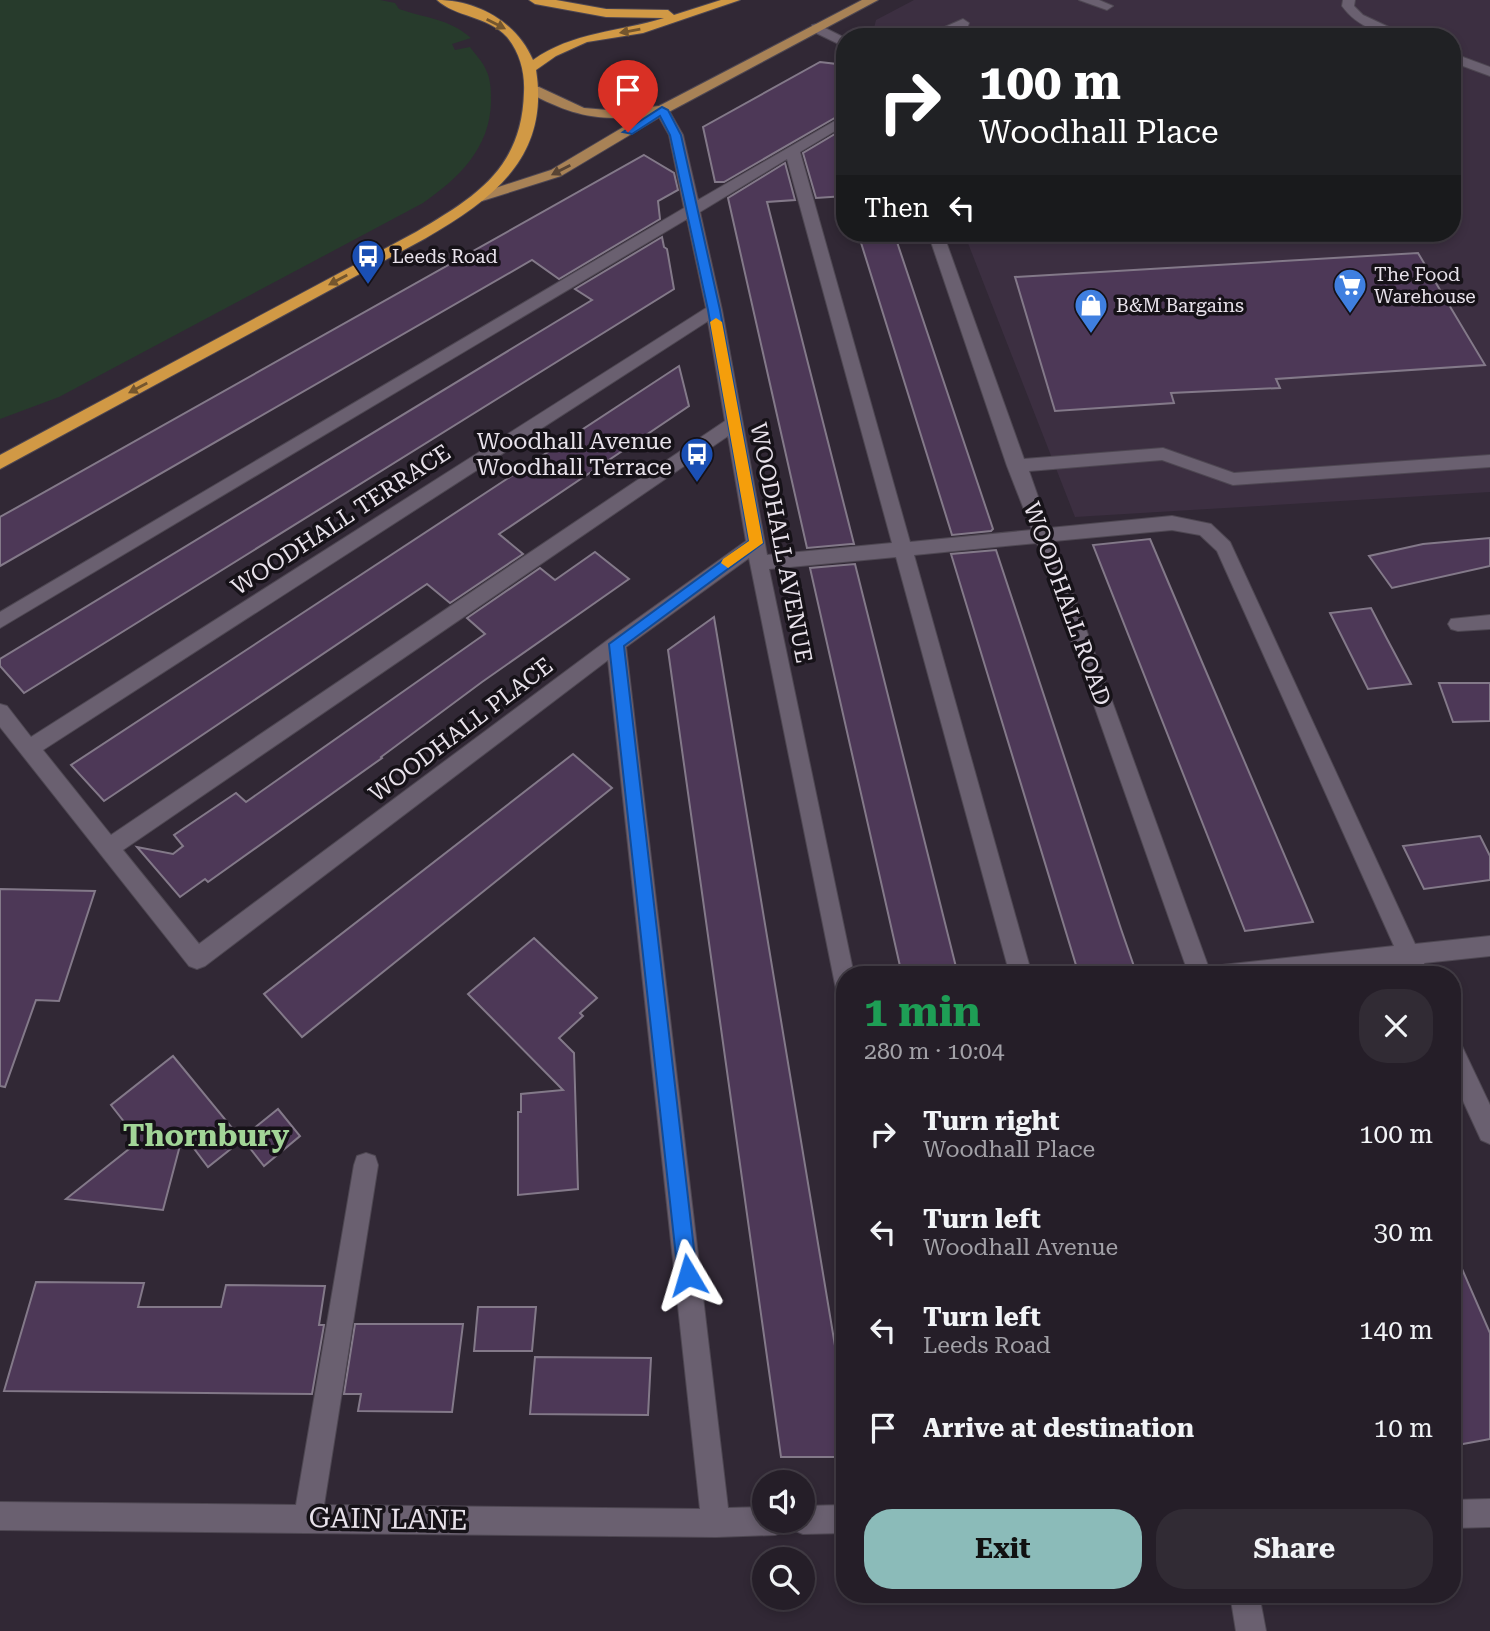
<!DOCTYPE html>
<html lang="en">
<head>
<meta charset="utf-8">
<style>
  body { margin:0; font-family:"Roboto Serif",serif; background:#312b34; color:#f1f3f6; height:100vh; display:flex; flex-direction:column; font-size:26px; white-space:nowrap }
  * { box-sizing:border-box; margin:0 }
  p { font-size:23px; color:#a3a2a8 }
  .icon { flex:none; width:38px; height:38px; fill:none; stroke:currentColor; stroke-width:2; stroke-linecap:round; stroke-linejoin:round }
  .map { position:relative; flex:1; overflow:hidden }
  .panel { position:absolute; left:836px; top:966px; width:625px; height:637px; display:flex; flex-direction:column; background:#251e28; border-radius:28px; box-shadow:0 4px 10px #0003,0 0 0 2px #423c45 }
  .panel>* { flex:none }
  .hud { position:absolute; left:836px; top:28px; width:625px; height:214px; border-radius:28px; box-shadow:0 4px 10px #0003,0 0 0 2px #423c45; background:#202124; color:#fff; overflow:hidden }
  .buttons { position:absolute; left:752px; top:1470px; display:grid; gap:14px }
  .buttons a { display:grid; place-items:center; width:63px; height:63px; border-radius:50%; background:#251e28; box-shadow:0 4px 10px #0003,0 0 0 2px #423c45; font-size:35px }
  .pin { position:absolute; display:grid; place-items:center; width:60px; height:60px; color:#fff; margin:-72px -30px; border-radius:50% 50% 50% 0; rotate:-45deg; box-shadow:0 0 7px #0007 }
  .pin .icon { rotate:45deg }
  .me { position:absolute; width:77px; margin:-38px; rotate:353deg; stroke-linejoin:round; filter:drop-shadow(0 0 5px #0008) }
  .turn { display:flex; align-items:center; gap:24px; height:147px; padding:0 28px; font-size:32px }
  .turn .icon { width:91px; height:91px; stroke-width:2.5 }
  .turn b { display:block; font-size:49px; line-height:60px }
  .then { display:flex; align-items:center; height:66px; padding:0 28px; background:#0003; gap:14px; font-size:26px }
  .round { display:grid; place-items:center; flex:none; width:74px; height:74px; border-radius:28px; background:#312b34 }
  .headline { display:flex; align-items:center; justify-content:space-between; height:119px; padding:0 28px }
  h1 { font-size:42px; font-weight:700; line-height:52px; color:#1e9e55 }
  .action { display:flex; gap:14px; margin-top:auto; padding:14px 28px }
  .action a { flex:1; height:80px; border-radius:28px; background:#8bbbb9; color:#111; font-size:28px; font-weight:700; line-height:80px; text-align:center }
  .action a+a { background:#312b34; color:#f1f3f6 }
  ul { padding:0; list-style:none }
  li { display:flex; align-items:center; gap:21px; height:98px; padding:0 28px }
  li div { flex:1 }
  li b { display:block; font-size:26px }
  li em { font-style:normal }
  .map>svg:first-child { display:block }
</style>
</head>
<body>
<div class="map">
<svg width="1490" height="1631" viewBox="0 0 1490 1631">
  <rect width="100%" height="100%" fill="#312835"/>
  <path fill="#3c2f41" d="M914,0H1490V492L1075,517L964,233H1452V37H880L873,32L876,20Z"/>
  <path fill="#273b2c" d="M0,0H380L395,3L399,9C425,18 450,19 471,38L452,44L455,50L470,47C475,54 483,62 486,70C491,79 491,92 491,102C490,148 459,178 423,203L59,397L0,419Z"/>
  <g fill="#4d3857" stroke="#837989" stroke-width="2">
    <path d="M820,62L845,65V112L724,182H715L703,127Z"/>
    <path d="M845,128V196L816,198L803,153Z"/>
    <path d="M644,155L674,173L678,190L658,201L660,219L559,279L532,260L0,566V517Z"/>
    <path d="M785,163L795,200L767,202L854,544H851L807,548L728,198Z"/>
    <path d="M858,233H894L993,529L991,531L952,535Z"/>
    <path d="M662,237L664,247L667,249L674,289L24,693L0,666V659L592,300L575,289Z"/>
    <path d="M1418,253L1485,365L1276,379L1280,388L1171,393L1174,403L1055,411L1015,277Z"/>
    <path d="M679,366L689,406L499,534L523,554L450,603L427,584L104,801L71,765Z"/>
    <path d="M1490,538V566L1392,588L1369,556L1423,544Z"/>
    <path d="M1150,539L1202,662L1313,922L1245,931L1093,545Z"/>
    <path d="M996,550L1121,929L1137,975H1079L951,554Z"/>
    <path d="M595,552L629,579L482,682L381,757L382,758L208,882L205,879L180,897L137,847L173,854L183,846L174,835L236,793L246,802L485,634L467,618L540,568L555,580Z"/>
    <path d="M855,564L923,835L958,975H902L810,568Z"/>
    <path d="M1371,608L1386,637L1411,684L1368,689L1330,613Z"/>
    <path d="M714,617L845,1406V1457H781L668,650Z"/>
    <path d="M1439,683H1490V721L1453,722Z"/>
    <path d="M573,754L612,788L302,1037L264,994Z"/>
    <path d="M1480,836L1490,856V880L1424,889L1403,846Z"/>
    <path d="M0,889L95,891L59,1001L36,1000L5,1087L0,1086Z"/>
    <path d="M534,938L597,998L580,1013L583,1016L559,1038L574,1053L578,1189L518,1195V1112H521V1094L563,1090L468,994Z"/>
    <path d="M173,1056L242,1140L208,1167L183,1134L163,1210L66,1199L139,1141L111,1105Z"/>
    <path d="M278,1109L300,1136L264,1166L242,1138Z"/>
    <path d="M1452,1246L1490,1333V1439L1452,1446Z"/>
    <path d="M36,1282L144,1283L138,1307H221L226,1285L325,1286L319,1325H324L312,1394L4,1391Z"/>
    <path d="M478,1307H536L532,1351H474Z"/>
    <path d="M355,1324H463L452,1412L358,1411L361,1394H344Z"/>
    <path d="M535,1357L651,1358L648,1415L530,1414Z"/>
  </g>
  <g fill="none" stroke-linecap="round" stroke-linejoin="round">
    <defs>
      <g id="minor">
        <path d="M1079,0H1099L1113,6L1107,10Z"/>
        <path d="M1343,0H1355L1354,6L1363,15L1410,37C1384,37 1357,27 1342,6Z"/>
        <path d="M963,19L969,23L968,26L940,37H922Z"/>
        <path d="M817,24L845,38V47L812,31V25Z"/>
        <path d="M1452,53L1490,67V76L1452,62Z"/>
        <path d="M662,106L667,107L683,135L698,200L845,115V125L800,152L910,542L1032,530L1007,466L928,233H943L1024,459L1163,448L1234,473L1490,455V467L1233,485L1162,460L1029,471L1049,528L1172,516L1211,524L1230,542L1415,944L1490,936V956L1424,963L1429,975H1407L1402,966L1319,975H1189L1037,543L914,555L1032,975H1010L896,557L769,569L854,975H845V997L837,994L749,558L626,647L728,1508L765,1507V1521H789L785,1531L775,1535L716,1537L0,1530V1502L296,1505L354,1165L357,1156L366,1153L375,1156L378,1165L324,1505L700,1509L608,660L205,966L197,969L189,966L0,727V704L7,706L31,737L706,308L687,219L0,628V612L684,208L669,135L655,110ZM787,159L892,543L767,555L722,310L700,212ZM708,321L725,421L111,835L43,750ZM728,436L746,541L609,639L199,944L123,850ZM1172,530L1200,535L1217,551L1394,946L1222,965L1214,968L1211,974L1054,541Z"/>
        <path d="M1490,615V629L1458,631L1451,629L1448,624L1451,619Z"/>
        <path d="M1452,1039L1460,1042L1490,1105V1144L1481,1140L1452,1077Z"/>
        <path d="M1490,1499V1527L1452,1528V1500Z"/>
        <path d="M845,1505V1533L803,1534L793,1530L789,1521H803V1506Z"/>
        <path d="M1230,1594H1259L1266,1631H1236Z"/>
      </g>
      <path id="major" d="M862,0H878L665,114L561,176L482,201L475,197L477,194L551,170L642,116C596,122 570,114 529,93V87H539L584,108L619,111L659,106Z"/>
      <path id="highway" d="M437,0C477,0 517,22 533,60C572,32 619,32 664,18L606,17L535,4L529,0H556L606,9L668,10L674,15L721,0H740L643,33L587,42L556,56L536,70C550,157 493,199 426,238L0,469V455L416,232C475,197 522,169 524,92C525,73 520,53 507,37C488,16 455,17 437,0Z"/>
    </defs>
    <use href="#minor" stroke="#4e4752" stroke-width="2"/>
    <use href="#major" stroke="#4e4752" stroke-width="2"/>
    <use href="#highway" stroke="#4e4752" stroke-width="2"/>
    <use href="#minor" fill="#6a6070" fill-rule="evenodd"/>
    <use href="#major" fill="#a88256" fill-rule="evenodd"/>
    <use href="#highway" fill="#d19945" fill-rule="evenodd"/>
  </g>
  <defs><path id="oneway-solid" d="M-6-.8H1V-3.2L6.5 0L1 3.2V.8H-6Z" transform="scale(1.75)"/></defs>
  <g fill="#74562e">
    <use href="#oneway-solid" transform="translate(496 24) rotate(27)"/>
    <use href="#oneway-solid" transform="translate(630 31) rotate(170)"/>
    <use href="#oneway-solid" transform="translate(338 280) rotate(152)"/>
    <use href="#oneway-solid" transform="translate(138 388) rotate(152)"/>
  </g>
  <use fill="#584434" href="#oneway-solid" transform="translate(561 170) rotate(153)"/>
  <path fill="#1a73e8" stroke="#114b97" stroke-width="2" d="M662,107L668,110L681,135L720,310L763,543L624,646L697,1275L695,1282L688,1285L681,1282L678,1275L609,644L749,541L708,310L670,135L660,116L632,134L623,132Z"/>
  <path fill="#f59e0b" d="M716,318L722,322L763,543L728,568L721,563L723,559L749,541L710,322Z"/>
  <defs>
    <symbol id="bus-pin" viewBox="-11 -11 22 30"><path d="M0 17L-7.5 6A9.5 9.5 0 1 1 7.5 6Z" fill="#1a4fb4" stroke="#161218"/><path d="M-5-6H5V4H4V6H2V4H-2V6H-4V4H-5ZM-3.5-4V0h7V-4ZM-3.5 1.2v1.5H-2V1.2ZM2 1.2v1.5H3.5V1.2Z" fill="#fff"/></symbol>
    <symbol id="supermarket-pin" viewBox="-11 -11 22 30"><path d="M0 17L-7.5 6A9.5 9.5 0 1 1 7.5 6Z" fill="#3f7fe0" stroke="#161218"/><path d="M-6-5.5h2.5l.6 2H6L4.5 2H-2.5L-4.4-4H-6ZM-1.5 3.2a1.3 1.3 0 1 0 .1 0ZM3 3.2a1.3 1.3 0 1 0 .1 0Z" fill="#fff"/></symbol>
    <symbol id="shop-pin" viewBox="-11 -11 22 30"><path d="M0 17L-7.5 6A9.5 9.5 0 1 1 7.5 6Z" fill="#3f7fe0" stroke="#161218"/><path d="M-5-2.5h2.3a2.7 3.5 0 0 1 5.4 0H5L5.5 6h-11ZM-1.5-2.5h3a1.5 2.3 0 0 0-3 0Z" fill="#fff"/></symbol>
  </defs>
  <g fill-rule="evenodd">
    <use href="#bus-pin" x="349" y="237" width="38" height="52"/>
    <use href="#supermarket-pin" x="1331" y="266" width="38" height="52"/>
    <use href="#shop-pin" x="1072" y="286" width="38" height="52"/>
    <use href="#bus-pin" x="678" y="435" width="38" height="52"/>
  </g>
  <g text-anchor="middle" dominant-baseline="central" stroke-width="7" stroke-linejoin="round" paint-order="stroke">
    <g font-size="19" fill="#e8e2eb" stroke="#161218" text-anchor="start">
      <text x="392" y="256">Leeds Road</text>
      <text x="1374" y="274">The Food<tspan x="1374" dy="22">Warehouse</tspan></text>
      <text x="1116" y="305">B&amp;M Bargains</text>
    </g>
    <g font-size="23" fill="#e8e2eb" stroke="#161218" text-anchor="end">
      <text x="672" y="441">Woodhall Avenue<tspan x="672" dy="26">Woodhall Terrace</tspan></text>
    </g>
    <g font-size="23" fill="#e8e2eb" stroke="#161218">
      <text transform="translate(341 520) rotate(-33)">WOODHALL TERRACE</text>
      <text transform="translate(781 543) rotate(79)">WOODHALL AVENUE</text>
      <text transform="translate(1067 604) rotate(70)">WOODHALL ROAD</text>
      <text transform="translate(461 730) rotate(-37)">WOODHALL PLACE</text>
    </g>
    <g font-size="28" fill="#e8e2eb" stroke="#161218">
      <text transform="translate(388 1519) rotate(1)">GAIN LANE</text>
    </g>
    <g font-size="30" font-weight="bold" fill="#a2d597" stroke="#161218">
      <text x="206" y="1135">Thornbury</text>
    </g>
  </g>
</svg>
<div class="buttons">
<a><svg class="icon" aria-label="sound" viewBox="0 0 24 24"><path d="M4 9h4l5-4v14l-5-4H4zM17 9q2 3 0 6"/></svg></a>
<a><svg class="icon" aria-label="search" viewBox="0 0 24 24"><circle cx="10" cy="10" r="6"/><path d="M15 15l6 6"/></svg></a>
</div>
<div class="pin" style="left:628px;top:132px;background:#d93025"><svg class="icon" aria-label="arrive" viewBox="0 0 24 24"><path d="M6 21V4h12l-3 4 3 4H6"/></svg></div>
<svg class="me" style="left:688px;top:1275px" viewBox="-20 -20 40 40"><path d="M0-17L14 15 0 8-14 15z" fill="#1a73e8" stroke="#fff" stroke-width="4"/></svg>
<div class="hud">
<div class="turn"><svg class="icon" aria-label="right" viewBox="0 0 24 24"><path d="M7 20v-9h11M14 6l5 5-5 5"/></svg><div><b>100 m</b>Woodhall Place</div></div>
<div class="then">Then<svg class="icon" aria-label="left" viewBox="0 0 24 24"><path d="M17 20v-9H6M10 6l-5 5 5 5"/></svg></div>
</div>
<section class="panel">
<div class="headline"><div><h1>1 min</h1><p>280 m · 10:04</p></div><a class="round"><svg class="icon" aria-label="close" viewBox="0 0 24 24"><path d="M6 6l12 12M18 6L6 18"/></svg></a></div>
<ul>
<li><svg class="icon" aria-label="right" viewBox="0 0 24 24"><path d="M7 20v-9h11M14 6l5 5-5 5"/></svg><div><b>Turn right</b><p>Woodhall Place</p></div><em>100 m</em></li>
<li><svg class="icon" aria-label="left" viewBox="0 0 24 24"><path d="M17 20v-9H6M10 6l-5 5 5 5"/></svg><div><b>Turn left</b><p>Woodhall Avenue</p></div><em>30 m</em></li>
<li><svg class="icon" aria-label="left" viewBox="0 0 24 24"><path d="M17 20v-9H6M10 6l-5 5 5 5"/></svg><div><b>Turn left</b><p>Leeds Road</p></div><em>140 m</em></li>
<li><svg class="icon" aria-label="arrive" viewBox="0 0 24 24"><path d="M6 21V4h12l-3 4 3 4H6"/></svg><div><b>Arrive at destination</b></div><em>10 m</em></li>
</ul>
<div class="action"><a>Exit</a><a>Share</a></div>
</section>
</div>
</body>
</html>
